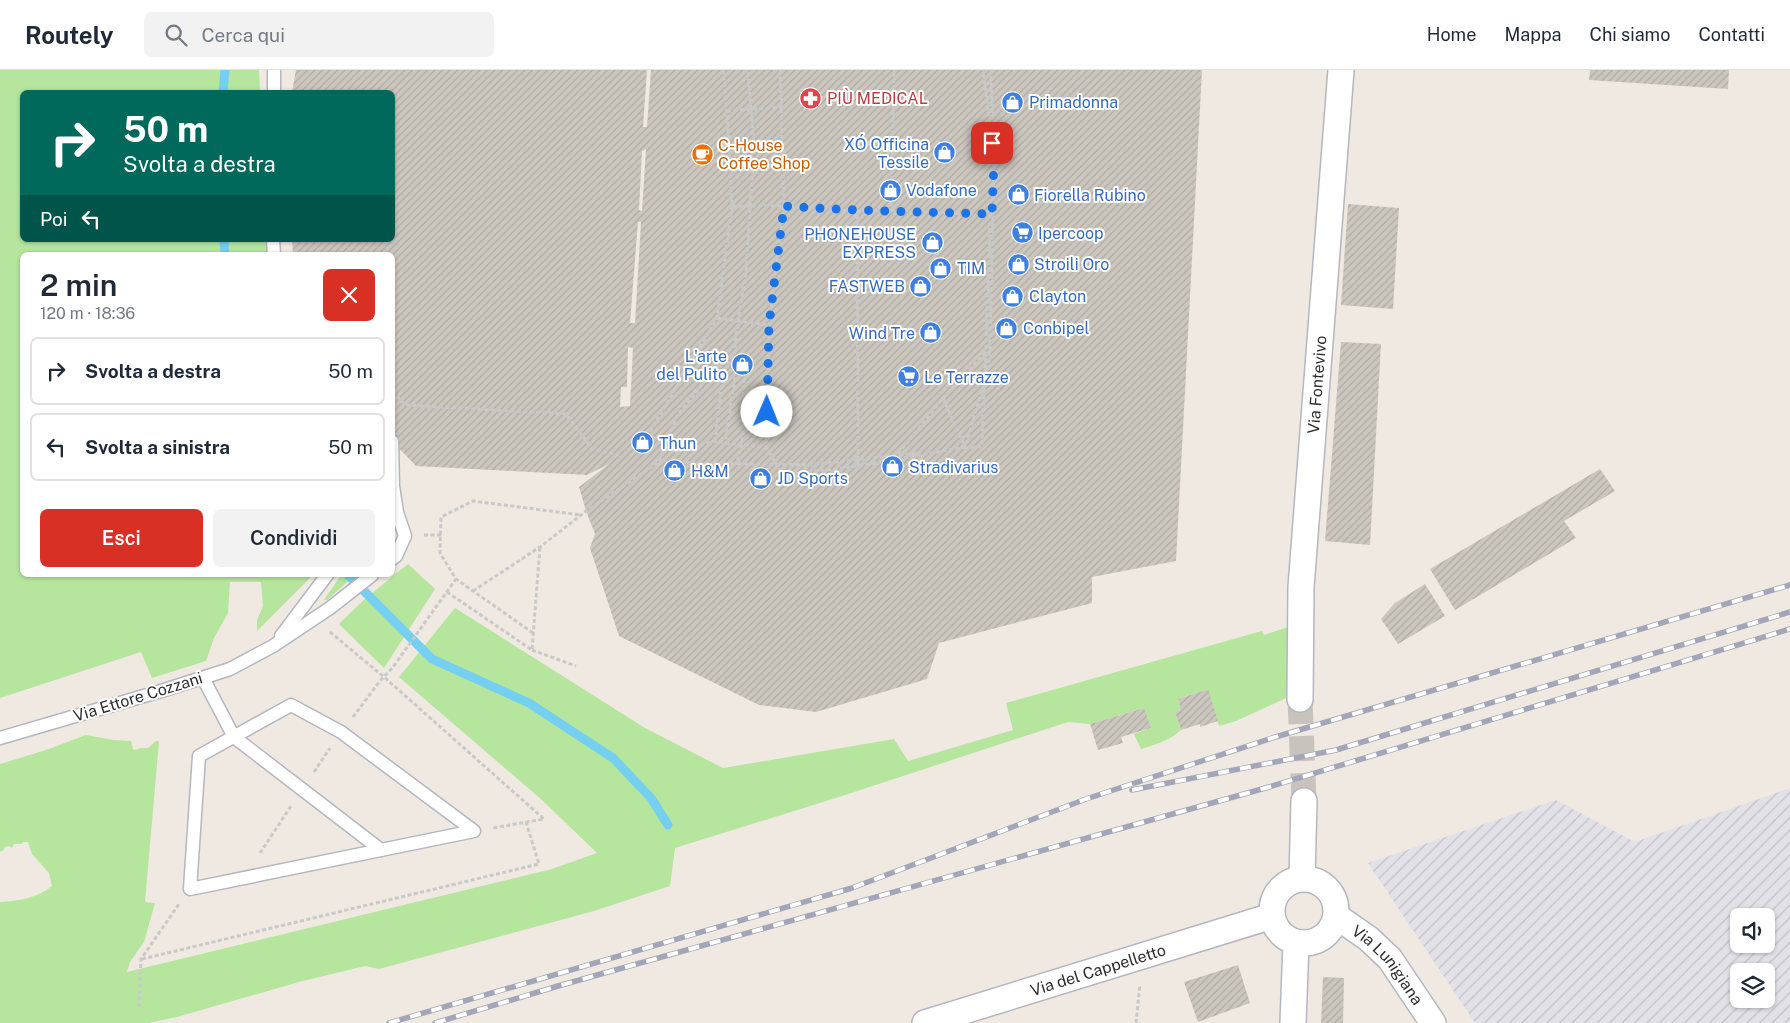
<!DOCTYPE html>
<html lang="it">
<head>
<meta charset="utf-8">
<style>
  body { margin:0; font-family:"Public Sans",sans-serif; background:#f2f2f3; color:#1f2937; height:100vh; display:flex; flex-direction:column; font-size:19px; white-space:nowrap }
  * { box-sizing:border-box; margin:0 }
  p { font-size:16px; color:#747a83 }
  .icon { flex:none; width:28px; height:28px; fill:none; stroke:currentColor; stroke-width:2; stroke-linecap:round; stroke-linejoin:round }
  .map { position:relative; flex:1; overflow:hidden }
  .drawer { position:absolute; left:20px; top:182px; width:375px; height:325px; display:flex; flex-direction:column; background:#fff; border-radius:8px; box-shadow:0 1px 4px #0004 }
  .drawer>* { flex:none }
  .top-card { position:absolute; left:20px; top:20px; width:375px; height:152px; border-radius:8px; box-shadow:0 1px 4px #0004; background:#00695c; color:#fff; overflow:hidden }
  .buttons { position:absolute; left:1730px; top:838px; display:grid; gap:10px }
  .buttons a { display:grid; place-items:center; width:45px; height:45px; border-radius:8px; background:#fff; box-shadow:0 1px 4px #0004; font-size:25px }
  .pin { position:absolute; display:grid; place-items:center; width:42px; height:42px; color:#fff; margin:-21px; border-radius:10px; box-shadow:0 2px 8px #0006 }
  .me { position:absolute; width:55px; margin:-28px; rotate:1deg; stroke-linejoin:round; filter:drop-shadow(0 0 4px #0008) }
  .turn { display:flex; align-items:center; gap:18px; height:105px; padding:0 20px; font-size:22px }
  .turn .icon { width:65px; height:65px; stroke-width:2.5 }
  .turn b { display:block; font-size:35px; line-height:42px }
  .then { display:flex; align-items:center; height:48px; padding:0 20px; background:#0003; gap:10px; font-size:19px }
  .round { display:grid; place-items:center; flex:none; width:52px; height:52px; border-radius:8px; background:#f2f2f3 }
  .summary { display:flex; align-items:center; justify-content:space-between; height:85px; padding:0 20px }
  h1 { font-size:30px; font-weight:600; line-height:38px }
  .action { display:flex; gap:10px; margin-top:auto; padding:10px 20px }
  .action a { flex:1; height:58px; border-radius:8px; background:#d93025; color:#fff; font-size:20px; font-weight:600; line-height:58px; text-align:center }
  .action a+a { background:#f2f2f3; color:#1f2937 }
  ul { padding:0; list-style:none }
  li { display:flex; align-items:center; gap:15px; height:68px; margin:0 10px 8px; padding:0 10px; border:2px solid #e0e1e3; border-radius:8px }
  li div { flex:1 }
  li b { display:block; font-size:19px }
  li em { font-style:normal }
  header { display:flex; align-items:center; gap:30px; box-sizing:border-box; height:70px; padding:0 25px; background:#fff; border-bottom:1px solid #e0e1e3 }
  header strong { font-size:24px }
  nav { display:flex; gap:28px; margin-inline-start:auto; font-size:18px }
  .search { width:350px; height:45px; background:#f2f2f3; display:flex; align-items:center; gap:12px; box-sizing:border-box; padding:0 18px; border-radius:8px; color:#747a83; font-size:19px }
  .map>svg:first-child { display:block }
</style>
</head>
<body>
<header>
<strong>Routely</strong>
<div class="search"><svg class="icon" aria-label="search" viewBox="0 0 24 24"><circle cx="10" cy="10" r="6"/><path d="M15 15l6 6"/></svg>Cerca qui</div>
<nav><a>Home</a><a>Mappa</a><a>Chi siamo</a><a>Contatti</a></nav>
</header>
<div class="map">
<svg width="1790" height="953" viewBox="0 0 1790 953">
  <defs>
    <pattern id="industrial-furrows" width="10" height="10" patternUnits="userSpaceOnUse" patternTransform="scale(1.25)"><rect width="10" height="10" fill="#e3e1e8"/><path d="M-1 1l2-2M0 10L10 0M9 11l2-2" fill="none" stroke="#c3c1c7"/></pattern>
    <pattern id="building-hatch" width="6" height="6" patternUnits="userSpaceOnUse" patternTransform="scale(1.25)"><rect width="6" height="6" fill="#cbc7bf"/><path d="M-1 1l2-2M0 6l6-6M5 7l2-2" fill="none" stroke="#afaba4"/></pattern>
  </defs>
  <rect width="100%" height="100%" fill="#efe9e1"/>
  <path fill="url(#industrial-furrows)" fill-rule="evenodd" d="M1790,718V953H1475L1368,793L1556,730L1635,772ZM1739,846H1766V874H1739ZM1739,901H1766V929H1739Z"/>
  <g fill="#b6e59e">
    <path d="M0,0H259L260,22H22V170H268V185H22V505H313L257,561V550L263,536L261,512H230L228,543L214,568L206,591L152,608L141,582L0,628Z"/>
    <path d="M408,494L435,519L384,598L339,554L366,528Z"/>
    <path d="M341,505H355L327,530H324Z"/>
    <path d="M455,538L645,658L723,698L894,669L908,691L1013,660L1006,633L1262,561L1264,565L1288,557L1293,586L1295,624L1236,651L1219,656L1207,619L1178,629L1181,640L1175,642L1181,660C1169,671 1156,674 1141,679L1134,664L1151,658L1144,638L1090,654L1068,652L842,726L675,778L670,816L594,841L379,899L365,896L299,912L177,947L149,953H0V832C18,831 38,828 52,816L49,803L32,784L28,772H23L21,774H14L12,778L9,776L5,777L3,781H0V694L46,680L86,665L113,670L131,671L133,679L136,680L140,678H148L156,671H159L145,832L155,833L144,872L130,892L127,902L552,799L597,783L542,730L399,607Z"/>
  </g>
  <g fill="none" stroke-linecap="round" stroke-linejoin="round">
    <g stroke="#75cff0" stroke-width="9">
      <path d="M223,22L225,0"/>
      <path d="M224,170L225,185"/>
      <path d="M348,505L432,589L529,633L613,688L651,728L668,755"/>
    </g>
  </g>
  <g fill="url(#building-hatch)" fill-rule="evenodd">
    <path d="M296,0H647L643,57H647L651,0H1202L1176,491L1092,507V533L939,573L927,609L816,642L759,635L619,566L590,478L595,464L586,441L579,417L609,394L587,405L416,396L392,371V185H293L292,170H392V22H292ZM646,79L642,141L639,140L642,81ZM638,152H641L635,253H630ZM628,277L633,278L630,336L620,337L621,317H627Z"/>
    <path d="M1590,0H1729L1728,19L1589,10Z"/>
    <path d="M1348,134L1399,138L1393,239L1341,235Z"/>
    <path d="M1341,272L1381,274L1370,475L1325,471Z"/>
    <path d="M1600,399L1615,421L1564,451L1576,468L1455,540L1430,499Z"/>
    <path d="M1425,514L1445,546L1398,574L1381,549L1395,533Z"/>
    <path d="M1208,619L1218,651L1200,657V654L1181,660L1175,642L1181,640L1178,629Z"/>
    <path d="M1144,638L1151,658L1121,667L1123,673L1098,680L1090,654Z"/>
    <path d="M1238,895L1250,933L1198,952L1184,912Z"/>
    <path d="M1323,907L1344,908L1343,953H1321Z"/>
  </g>
  <g fill="none" stroke-linecap="round" stroke-linejoin="round">
    <path stroke="#c8c4bd" stroke-width="25" stroke-dasharray="25 12" stroke-linecap="butt" d="M1300,629L1304,731"/>
    <defs>
      <g id="service">
        <path d="M274,22V0"/>
        <path d="M273,170L274,185"/>
        <path d="M392,371L393,416L397,442L405,466L396,486L392,489"/>
        <path d="M281,566L327,505"/>
        <path d="M203,608L234,667L381,780"/>
        <path d="M291,635L341,662L474,761L190,819L199,686Z"/>
        <path d="M0,668L161,621L230,599L273,576L330,538L372,505"/>
      </g>
      <g id="minor">
        <path id="s1" d="M1300,629L1301,517L1341,0"/>
        <path d="M1302,808L1304,731"/>
        <circle cx="1304" cy="841" r="32"/>
        <path id="s2" d="M1336,846L1369,869L1390,889L1433,953"/>
        <path id="s3" d="M925,953L1272,846"/>
        <path d="M1293,953L1296,873"/>
      </g>
    </defs>
    <use href="#service" stroke="#b4b7c1" stroke-width="15"/>
    <use href="#minor" stroke="#b4b7c1" stroke-width="28"/>
    <g stroke="#c9c9c9" stroke-width="3" stroke-dasharray="4 2.5" stroke-linecap="butt">
      <path d="M723,0L727,41L732,136L717,248L648,365L676,381L715,371L725,373L766,377"/>
      <path d="M780,0L784,136L769,255L766,377L783,405L858,396L965,377L988,300L990,278L994,91L983,0"/>
      <path d="M991,0L993,67"/>
      <path d="M727,41L782,37"/>
      <path d="M732,136H784L857,141"/>
      <path d="M891,140L992,145"/>
      <path d="M717,248L769,255"/>
      <path d="M735,274L734,286L744,297L743,367L737,393"/>
      <path d="M985,305L990,156"/>
      <path d="M392,322L406,335L566,344L592,379L619,385"/>
      <path d="M943,328L965,377"/>
      <path d="M715,371L723,301L734,286L735,306L725,373"/>
      <path d="M964,378L982,376L984,316"/>
      <path d="M898,384L943,328L985,283"/>
      <path d="M659,392L809,395L918,383"/>
      <path d="M858,396L857,141L891,140L894,0"/>
      <path d="M424,465H441"/>
      <path d="M473,521L540,477L586,441L659,392L677,346L735,273L746,201L754,77L748,0"/>
      <path d="M447,522L532,580L540,477"/>
      <path d="M330,562L384,607L544,749L493,758"/>
      <path d="M533,563L456,509L440,483L441,447L473,431L581,445"/>
      <path d="M532,580L576,596"/>
      <path d="M353,647L380,611L393,597L456,509"/>
      <path d="M314,702L330,678"/>
      <path d="M260,783L291,736"/>
      <path d="M142,889L539,794L526,752"/>
      <path d="M139,937L141,889L179,834"/>
      <path d="M1136,953L1140,914"/>
    </g>
    <use href="#service" stroke="#fff" stroke-width="12"/>
    <use href="#minor" stroke="#fff" stroke-width="25"/>
    <defs>
      <g id="rail">
        <path d="M1132,720L1336,680L1790,542"/>
        <path d="M389,953L852,818L1086,729L1272,668L1790,515"/>
        <path d="M435,953L558,916L1269,717L1790,559"/>
      </g>
    </defs>
    <use href="#rail" stroke="#a3a6b8" stroke-width="5.5"/>
    <use href="#rail" stroke="#fff" stroke-width="4" stroke-dasharray="11" stroke-linecap="butt"/>
  </g>
  <g fill="none" stroke-linecap="round" stroke-linejoin="round">
    <path stroke="#1a73e8" stroke-width="9" stroke-dasharray="0 16.2" d="M767,342L769,255L784,136C854,141 923,142 992,144L994,91L992,73"/>
  </g>
  <defs>
    <symbol id="pharmacy-disc" viewBox="-11 -11 22 22"><circle r="9.5" fill="#e0444e" stroke="#fff"/><path d="M-2-6h4v4h4v4h-4v4h-4v-4h-4v-4h4Z" fill="#fff"/></symbol>
    <symbol id="shop-disc" viewBox="-11 -11 22 22"><circle r="9.5" fill="#3f7fe0" stroke="#fff"/><path d="M-5-2.5h2.3a2.7 3.5 0 0 1 5.4 0H5L5.5 6h-11ZM-1.5-2.5h3a1.5 2.3 0 0 0-3 0Z" fill="#fff"/></symbol>
    <symbol id="cafe-disc" viewBox="-11 -11 22 22"><circle r="9.5" fill="#e8710a" stroke="#fff"/><path d="M-5.5-4.5H6V0H3Q3 3.5 0 3.5H-2.5Q-5.5 3.5-5.5 0ZM3-3.2v2h1.7v-2ZM-6 4.5H4V6H-6Z" fill="#fff"/></symbol>
    <symbol id="supermarket-disc" viewBox="-11 -11 22 22"><circle r="9.5" fill="#3f7fe0" stroke="#fff"/><path d="M-6-5.5h2.5l.6 2H6L4.5 2H-2.5L-4.4-4H-6ZM-1.5 3.2a1.3 1.3 0 1 0 .1 0ZM3 3.2a1.3 1.3 0 1 0 .1 0Z" fill="#fff"/></symbol>
  </defs>
  <g fill-rule="evenodd">
    <use href="#pharmacy-disc" x="798" y="16" width="25" height="25"/>
    <use href="#shop-disc" x="1000" y="20" width="25" height="25"/>
    <use href="#shop-disc" x="932" y="70" width="25" height="25"/>
    <use href="#cafe-disc" x="690" y="72" width="25" height="25"/>
    <use href="#shop-disc" x="878" y="108" width="25" height="25"/>
    <use href="#shop-disc" x="1006" y="112" width="25" height="25"/>
    <use href="#supermarket-disc" x="1010" y="150" width="25" height="25"/>
    <use href="#shop-disc" x="920" y="160" width="25" height="25"/>
    <use href="#shop-disc" x="1006" y="182" width="25" height="25"/>
    <use href="#shop-disc" x="928" y="186" width="25" height="25"/>
    <use href="#shop-disc" x="908" y="204" width="25" height="25"/>
    <use href="#shop-disc" x="1000" y="214" width="25" height="25"/>
    <use href="#shop-disc" x="994" y="246" width="25" height="25"/>
    <use href="#shop-disc" x="918" y="250" width="25" height="25"/>
    <use href="#shop-disc" x="730" y="282" width="25" height="25"/>
    <use href="#supermarket-disc" x="896" y="294" width="25" height="25"/>
    <use href="#shop-disc" x="630" y="360" width="25" height="25"/>
    <use href="#shop-disc" x="880" y="384" width="25" height="25"/>
    <use href="#shop-disc" x="662" y="388" width="25" height="25"/>
    <use href="#shop-disc" x="748" y="396" width="25" height="25"/>
  </g>
  <g text-anchor="middle" dominant-baseline="central" stroke-width="4" stroke-linejoin="round" paint-order="stroke">
    <g font-size="16" fill="#be3a42" stroke="#fff" text-anchor="start">
      <text x="827" y="28">PIÙ MEDICAL</text>
    </g>
    <g font-size="16" fill="#366cbe" stroke="#fff" text-anchor="start">
      <text x="1029" y="32">Primadonna</text>
      <text x="929" y="74" text-anchor="end">XÓ Officina<tspan x="929" dy="18">Tessile</tspan></text>
      <text x="906" y="120">Vodafone</text>
      <text x="1034" y="125">Fiorella Rubino</text>
      <text x="1038" y="163">Ipercoop</text>
      <text x="916" y="164" text-anchor="end">PHONEHOUSE<tspan x="916" dy="18">EXPRESS</tspan></text>
      <text x="1034" y="194">Stroili Oro</text>
      <text x="957" y="198">TIM</text>
      <text x="905" y="216" text-anchor="end">FASTWEB</text>
      <text x="1029" y="226">Clayton</text>
      <text x="1023" y="258">Conbipel</text>
      <text x="915" y="263" text-anchor="end">Wind Tre</text>
      <text x="727" y="286" text-anchor="end">L'arte<tspan x="727" dy="18">del Pulito</tspan></text>
      <text x="924" y="307">Le Terrazze</text>
      <text x="659" y="373">Thun</text>
      <text x="909" y="397">Stradivarius</text>
      <text x="691" y="401">H&amp;M</text>
      <text x="777" y="408">JD Sports</text>
    </g>
    <g font-size="16" fill="#c56008" stroke="#fff" text-anchor="start">
      <text x="718" y="75">C-House<tspan x="718" dy="18">Coffee Shop</tspan></text>
    </g>
    <g font-size="16" fill="#2e2e2e" stroke="#fff">
      <text stroke="none"><textPath href="#s1" startOffset="315">Via Fontevivo</textPath></text>
      <text transform="translate(138 627) rotate(-17)">Via Ettore Cozzani</text>
      <text stroke="none"><textPath href="#s2" startOffset="72">Via Lunigiana</textPath></text>
      <text stroke="none"><textPath href="#s3" startOffset="181">Via del Cappelletto</textPath></text>
    </g>
  </g>
</svg>
<div class="buttons">
<a><svg class="icon" aria-label="sound" viewBox="0 0 24 24"><path d="M4 9h4l5-4v14l-5-4H4zM17 9q2 3 0 6"/></svg></a>
<a><svg class="icon" aria-label="layers" viewBox="0 0 24 24"><path d="M12 4l9 5-9 5-9-5zM3 14l9 5 9-5"/></svg></a>
</div>
<div class="pin" style="left:992px;top:73px;background:#d93025"><svg class="icon" aria-label="arrive" viewBox="0 0 24 24"><path d="M6 21V4h12l-3 4 3 4H6"/></svg></div>
<svg class="me" style="left:767px;top:342px" viewBox="-20 -20 40 40"><circle r="19" fill="#fff"/><path d="M0-13L10 11 0 6-10 11z" fill="#1a73e8"/></svg>
<div class="top-card">
<div class="turn"><svg class="icon" aria-label="right" viewBox="0 0 24 24"><path d="M7 20v-9h11M14 6l5 5-5 5"/></svg><div><b>50 m</b>Svolta a destra</div></div>
<div class="then">Poi<svg class="icon" aria-label="left" viewBox="0 0 24 24"><path d="M17 20v-9H6M10 6l-5 5 5 5"/></svg></div>
</div>
<section class="drawer">
<div class="summary"><div><h1>2 min</h1><p>120 m · 18:36</p></div><a class="round" style="background:#d93025;color:#fff"><svg class="icon" aria-label="close" viewBox="0 0 24 24"><path d="M6 6l12 12M18 6L6 18"/></svg></a></div>
<ul>
<li><svg class="icon" aria-label="right" viewBox="0 0 24 24"><path d="M7 20v-9h11M14 6l5 5-5 5"/></svg><div><b>Svolta a destra</b></div><em>50 m</em></li>
<li><svg class="icon" aria-label="left" viewBox="0 0 24 24"><path d="M17 20v-9H6M10 6l-5 5 5 5"/></svg><div><b>Svolta a sinistra</b></div><em>50 m</em></li>
</ul>
<div class="action"><a>Esci</a><a>Condividi</a></div>
</section>
</div>
</body>
</html>
